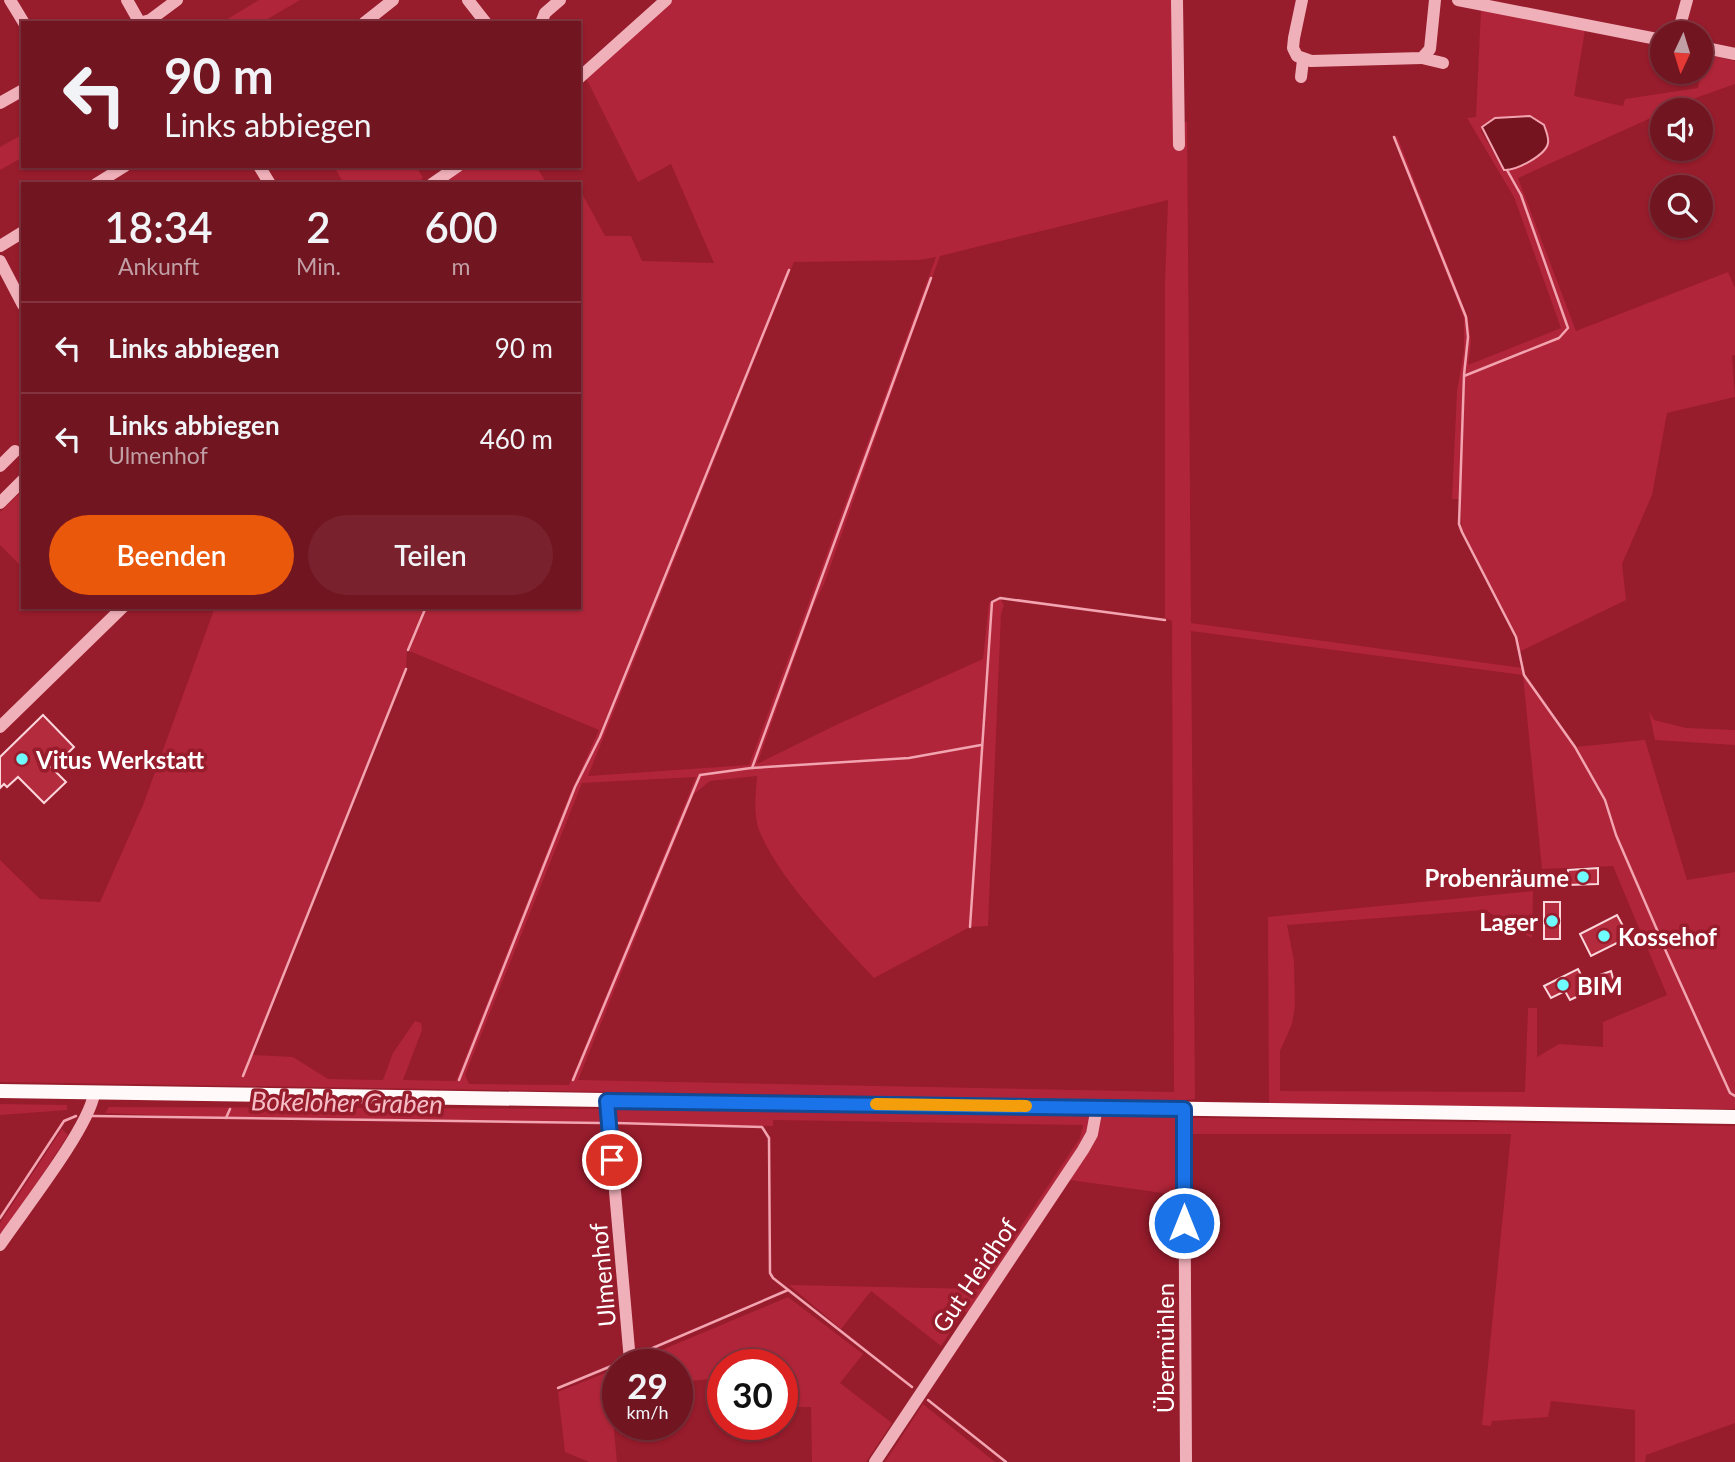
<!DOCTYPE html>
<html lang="de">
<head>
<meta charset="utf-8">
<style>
  body { margin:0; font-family:Lato,sans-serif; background:#79222e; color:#f1f3f6; height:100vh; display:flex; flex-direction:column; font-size:26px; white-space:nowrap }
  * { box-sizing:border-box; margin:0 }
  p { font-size:23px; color:#c09fa5 }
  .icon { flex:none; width:38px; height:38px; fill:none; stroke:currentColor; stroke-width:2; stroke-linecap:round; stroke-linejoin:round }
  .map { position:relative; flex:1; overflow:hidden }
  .panel { position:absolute; left:21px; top:182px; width:560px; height:427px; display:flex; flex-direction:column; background:#711521; border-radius:0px; box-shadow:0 2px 5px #0004,0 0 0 2px #83343f }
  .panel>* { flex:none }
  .banner { position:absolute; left:21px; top:21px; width:560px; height:147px; border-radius:0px; box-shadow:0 2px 5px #0004,0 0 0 2px #83343f; background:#711521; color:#f1f3f6; overflow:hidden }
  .needle { width:46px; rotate:184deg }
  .fabs { position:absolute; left:1650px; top:21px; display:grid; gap:14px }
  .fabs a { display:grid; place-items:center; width:63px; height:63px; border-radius:50%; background:#711521; box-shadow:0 2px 5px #0004,0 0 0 2px #83343f; font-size:35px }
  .speed { position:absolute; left:602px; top:1349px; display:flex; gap:14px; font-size:35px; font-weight:700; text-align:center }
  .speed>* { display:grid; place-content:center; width:91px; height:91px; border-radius:50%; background:#711521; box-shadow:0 2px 5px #0004,0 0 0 2px #83343f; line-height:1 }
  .speed small { font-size:18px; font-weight:400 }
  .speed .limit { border:10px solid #d22; background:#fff; color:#111 }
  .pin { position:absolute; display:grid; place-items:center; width:60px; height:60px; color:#fff; margin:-30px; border:4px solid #fff; border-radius:50%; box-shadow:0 2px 7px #0007 }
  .me { position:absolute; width:77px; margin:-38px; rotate:0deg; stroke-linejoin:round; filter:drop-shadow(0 0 5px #0008) }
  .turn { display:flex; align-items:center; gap:24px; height:147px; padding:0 28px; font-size:32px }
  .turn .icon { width:91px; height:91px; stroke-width:2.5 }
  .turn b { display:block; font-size:49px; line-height:60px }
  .eta { display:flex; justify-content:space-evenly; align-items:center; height:119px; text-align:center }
  .eta b { font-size:42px; font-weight:600; line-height:49px }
  .button { display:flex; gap:14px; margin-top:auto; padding:14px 28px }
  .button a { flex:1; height:80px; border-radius:42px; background:#ea580c; color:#fff; font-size:28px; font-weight:600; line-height:80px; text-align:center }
  .button a+a { background:#79222e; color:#f1f3f6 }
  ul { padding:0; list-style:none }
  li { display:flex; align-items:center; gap:21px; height:91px; padding:0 28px; border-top:2px solid #83343f }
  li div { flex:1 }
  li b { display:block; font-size:26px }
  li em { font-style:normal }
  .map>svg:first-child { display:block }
</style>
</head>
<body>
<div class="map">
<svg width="1735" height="1462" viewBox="0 0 1735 1462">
  <rect width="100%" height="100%" fill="#971c2c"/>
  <g fill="#b02539" fill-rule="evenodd">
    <path d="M259,0H300L261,23H221Z"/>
    <path d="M673,0H1177L1179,122H1187L1191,623L1523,668L1524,675L1575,747L1645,740L1687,880L1735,872V1109L1269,1105L1268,917L1533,891L1532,938L1485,910L1287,925L1294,961L1295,1005L1292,1024L1280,1051V1091L1525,1092L1528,1008H1537V1057L1559,1044L1603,1047V1022L1667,995L1613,866L1542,869L1523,675L1191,631L1195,1099L1175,1101L0,1082V860L40,899L100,902L143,805L215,607H579V188L605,236H631L642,261L714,263L671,164L638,182L585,76ZM1168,200L1165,283V618L1172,621L1174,1092L578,1080L694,794L710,781L757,776C756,794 753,813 759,830C778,879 838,939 874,978L970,927L988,926L1001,614L1004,605L1000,598L989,603L983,659L836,725L757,764L813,607L824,584L940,256ZM936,257L749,765L588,776L794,262L919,260ZM407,650L599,730L569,796L456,1081L403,1080L422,1030L421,1023L415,1021L393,1053L383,1080L328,1079L293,1057L252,1055L406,669ZM696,777L569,1085L469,1084L465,1075L582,783Z"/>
    <path d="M1481,10L1585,30L1574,96L1623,106L1625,99L1698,88L1705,54L1735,61V84L1662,110V113L1518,178L1576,331L1728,272L1735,288V355L1732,356L1735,397L1667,413L1652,495L1622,564L1626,600L1519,652L1516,637L1462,532L1460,499H1452L1457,391L1464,351V318L1393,137L1397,136L1468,318L1471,342L1468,365L1561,328L1514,197L1467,118L1476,117ZM1544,125L1548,144L1511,170H1504L1481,131L1482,127Z"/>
    <path d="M23,134V157L0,170V147Z"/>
    <path d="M334,166H416L423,178L416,184H344Z"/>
    <path d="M468,166H536L547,184H444Z"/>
    <path d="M23,490V568L0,545V512Z"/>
    <path d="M1649,711L1654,720L1686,728L1735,730V745L1655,740Z"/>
    <path d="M0,1104L67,1105V1110L0,1115Z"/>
    <path d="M109,1107L608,1109L1735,1126V1423L1646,1455L1645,1462H1635V1410L1551,1401L1548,1417L1492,1421L1491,1426L1482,1425L1511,1134H1184V1196L1063,1179L972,1316L964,1311L941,1346L871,1291L841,1329L789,1285L979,1289L1080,1138L1083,1125L773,1120V1126L226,1118L105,1113Z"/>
    <path d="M62,1129L68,1135L0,1240V1223Z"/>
    <path d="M788,1297L863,1354L840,1383L892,1423L866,1462H812L811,1407H782V1365H723V1378L677,1382V1365H626Z"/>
    <path d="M618,1368V1387L610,1388L617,1462H589L565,1452L558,1392Z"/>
    <path d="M923,1404L995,1462H885Z"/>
  </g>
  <path fill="#75131f" stroke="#f2a4b0" stroke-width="2" d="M1530,116L1544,125C1546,131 1549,137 1548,143C1546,155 1516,171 1504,170L1482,127L1495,118Z"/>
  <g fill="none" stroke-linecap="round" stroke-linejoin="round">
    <g stroke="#f2a4b0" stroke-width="2.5">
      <path d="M1394,137L1466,317L1468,337L1464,375"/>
      <path d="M1507,170L1521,195L1568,328L1559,338L1464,376L1459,524L1462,532L1516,637L1524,675L1575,747L1605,800L1616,835L1661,939"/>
      <path d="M408,650L426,607"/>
      <path d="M752,768L931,278"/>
      <path d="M970,927L992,602L1000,598L1165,620"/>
      <path d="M1664,947L1730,1093L1735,1096"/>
      <path d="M243,1076L406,669"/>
      <path d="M459,1080L575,787L600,737L789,270"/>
      <path d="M573,1080L700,775L751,768L909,758L981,745"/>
      <path d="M92,1116L601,1123"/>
      <path d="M226,1118L230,1109"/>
      <path d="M616,1123L762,1127L769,1138L770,1273L773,1278L912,1387"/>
      <path d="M0,1218L64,1121L76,1116"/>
      <path d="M634,1356L788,1290"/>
      <path d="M558,1388L626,1360"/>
      <path d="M928,1400L1006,1462"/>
    </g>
  </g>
  <g fill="#b52b3e" stroke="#fbd7dc" stroke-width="2">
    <path d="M43,715L74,747L63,758L54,749L44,760L66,782L44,803L18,777L7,787L4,784L0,788V757Z"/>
    <path d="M1598,868V884L1568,885V870Z"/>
    <rect x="1544" y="902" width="16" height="37"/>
    <path d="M1617,915L1629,937L1591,956L1580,934Z"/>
    <path d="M1578,969L1584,981L1578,984L1583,994L1570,1000L1565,991L1551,998L1544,986Z"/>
    <path d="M1611,971L1614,982L1595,989L1591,978Z"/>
  </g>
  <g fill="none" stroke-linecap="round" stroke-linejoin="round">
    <g stroke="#f0b0ba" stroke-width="12">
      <path d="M10,0L24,23"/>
      <path d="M127,0L140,23"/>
      <path d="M468,0L486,23"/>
      <path d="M1177,0L1179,145"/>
      <path d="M1302,0L1294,38L1293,48L1297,56L1311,61L1422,58L1430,49L1435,0"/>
      <path d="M1458,0L1662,40"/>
      <path d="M140,23L150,20L177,0"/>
      <path d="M364,23L393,0"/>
      <path d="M541,23L545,13L560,0"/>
      <path d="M1678,33L1687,0"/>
      <path d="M1701,47L1735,54"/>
      <path d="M1422,58L1443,63"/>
      <path d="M1301,77L1303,60"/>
      <path d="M579,78L666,0"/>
      <path d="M0,103L23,90"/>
      <path d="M259,166L270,184"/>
      <path d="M96,184L125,166"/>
      <path d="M432,184L458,166"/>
      <path d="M0,246L23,232"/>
      <path d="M0,261L23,305"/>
      <path d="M0,466L15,451"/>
      <path d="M0,503L23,480"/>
      <path d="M0,727L123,607"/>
      <path d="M607,1101L630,1361"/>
      <path d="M1184,1109L1186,1462"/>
      <path d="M0,1245C23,1211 88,1129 94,1094"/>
      <path d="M875,1462L1083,1150L1092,1134L1097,1107"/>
    </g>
    <path stroke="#fff9fa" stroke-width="14" d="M0,1091L1735,1117"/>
  </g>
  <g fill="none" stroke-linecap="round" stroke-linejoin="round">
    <defs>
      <path id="route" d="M612,1160L607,1101L1184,1109V1223"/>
    </defs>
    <use href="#route" stroke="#114b97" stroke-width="18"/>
    <use href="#route" stroke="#1a73e8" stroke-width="12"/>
    <path stroke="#f59e0b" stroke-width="12" d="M876,1104L1026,1106"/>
  </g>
  <g fill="#6ffcff" stroke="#971c2c" stroke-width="2.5">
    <circle cx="22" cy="759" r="7"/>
    <circle cx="1583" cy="877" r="7"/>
    <circle cx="1552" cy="921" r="7"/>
    <circle cx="1604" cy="936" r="7"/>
    <circle cx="1563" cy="985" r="7"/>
  </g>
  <g text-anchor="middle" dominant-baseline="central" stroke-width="7" stroke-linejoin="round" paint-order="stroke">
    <g font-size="24" font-weight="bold" fill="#fff" stroke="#971c2c" text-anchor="start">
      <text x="36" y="759">Vitus Werkstatt</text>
      <text x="1569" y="877" text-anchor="end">Probenräume</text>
      <text x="1538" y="921" text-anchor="end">Lager</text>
      <text x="1618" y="936">Kossehof</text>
      <text x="1577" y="985">BIM</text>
    </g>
    <g font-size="24" fill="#fff" stroke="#971c2c">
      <text transform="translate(602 1275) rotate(-95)">Ulmenhof</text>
      <text transform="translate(974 1275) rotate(-56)">Gut Heidhof</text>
      <text transform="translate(1164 1348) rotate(-90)">Übermühlen</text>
    </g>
    <g font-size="26" font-style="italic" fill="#f6bdc6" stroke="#971c2c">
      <text transform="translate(347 1102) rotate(1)">Bokeloher Graben</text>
    </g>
  </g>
</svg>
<div class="fabs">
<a><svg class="needle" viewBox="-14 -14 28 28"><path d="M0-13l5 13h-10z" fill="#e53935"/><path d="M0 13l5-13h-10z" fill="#c09fa5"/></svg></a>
<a><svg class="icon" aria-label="sound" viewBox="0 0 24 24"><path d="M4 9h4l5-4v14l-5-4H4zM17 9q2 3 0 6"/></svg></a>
<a><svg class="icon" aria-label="search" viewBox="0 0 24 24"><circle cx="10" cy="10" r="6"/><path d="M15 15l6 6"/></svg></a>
</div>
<div class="speed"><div>29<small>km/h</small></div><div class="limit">30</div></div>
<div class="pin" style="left:612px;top:1160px;background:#d93025"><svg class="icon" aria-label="arrive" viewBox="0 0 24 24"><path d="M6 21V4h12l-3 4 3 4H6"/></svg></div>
<svg class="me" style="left:1184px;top:1223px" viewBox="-20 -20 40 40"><circle r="17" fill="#1a73e8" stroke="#fff" stroke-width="3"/><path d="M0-11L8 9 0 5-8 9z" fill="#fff"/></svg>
<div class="banner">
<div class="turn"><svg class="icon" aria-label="left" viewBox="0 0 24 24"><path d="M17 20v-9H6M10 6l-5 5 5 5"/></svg><div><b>90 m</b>Links abbiegen</div></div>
</div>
<section class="panel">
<div class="eta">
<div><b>18:34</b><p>Ankunft</p></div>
<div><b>2</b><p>Min.</p></div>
<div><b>600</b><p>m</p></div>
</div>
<ul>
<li><svg class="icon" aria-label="left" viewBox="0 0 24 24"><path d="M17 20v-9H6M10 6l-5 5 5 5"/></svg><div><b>Links abbiegen</b></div><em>90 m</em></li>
<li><svg class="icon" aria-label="left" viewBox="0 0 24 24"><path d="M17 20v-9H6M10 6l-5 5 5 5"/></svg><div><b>Links abbiegen</b><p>Ulmenhof</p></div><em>460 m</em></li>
</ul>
<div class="button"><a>Beenden</a><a>Teilen</a></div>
</section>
</div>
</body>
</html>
